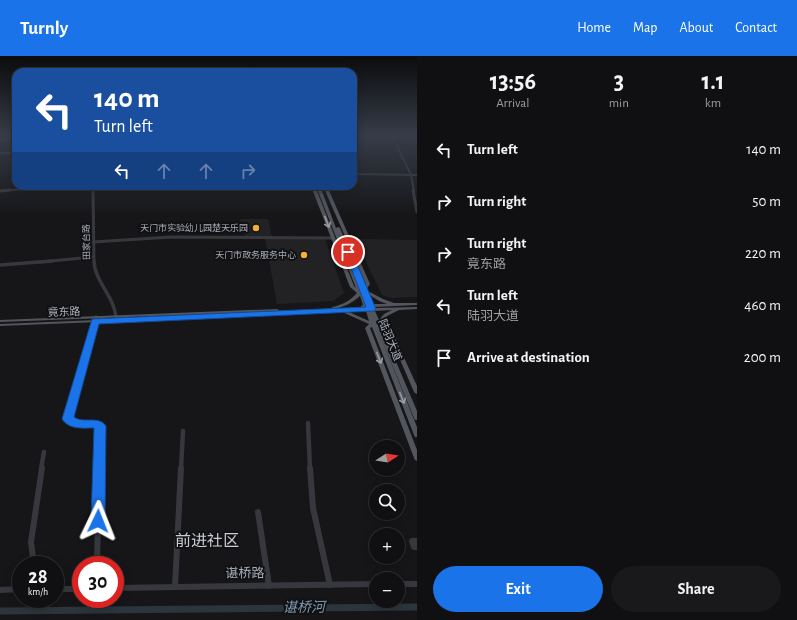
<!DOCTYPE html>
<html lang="en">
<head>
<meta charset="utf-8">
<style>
  body { margin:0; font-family:"Alegreya Sans","Noto Sans SC",sans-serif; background:#19191b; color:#f1f3f6; height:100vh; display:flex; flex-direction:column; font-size:15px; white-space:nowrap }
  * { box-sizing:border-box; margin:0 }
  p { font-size:13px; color:#9c9d9f }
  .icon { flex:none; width:22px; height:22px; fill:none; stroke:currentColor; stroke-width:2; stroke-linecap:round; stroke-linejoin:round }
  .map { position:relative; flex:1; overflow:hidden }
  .side { display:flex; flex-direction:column; background:#101012; width:380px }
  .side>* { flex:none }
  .hud { position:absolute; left:12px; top:12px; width:345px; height:122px; border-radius:12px; box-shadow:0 2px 10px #0003,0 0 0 1px #303032; background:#1a4fa0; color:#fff; overflow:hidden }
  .needle { width:26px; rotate:78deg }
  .buttons { position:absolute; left:369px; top:384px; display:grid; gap:8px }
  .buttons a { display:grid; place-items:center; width:36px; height:36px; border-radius:50%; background:#101012; box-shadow:0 2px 10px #0003,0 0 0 1px #303032; font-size:20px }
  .speed { position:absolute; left:12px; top:500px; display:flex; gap:8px; font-size:20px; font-weight:700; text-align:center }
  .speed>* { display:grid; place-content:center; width:52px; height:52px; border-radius:50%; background:#101012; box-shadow:0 2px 10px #0003,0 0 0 1px #303032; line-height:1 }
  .speed small { font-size:10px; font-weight:400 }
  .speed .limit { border:6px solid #d22; background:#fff; color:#111 }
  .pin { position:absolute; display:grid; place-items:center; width:34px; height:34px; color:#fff; margin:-17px; border:2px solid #fff; border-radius:50%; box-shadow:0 1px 4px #0007 }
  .me { position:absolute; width:44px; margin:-22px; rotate:2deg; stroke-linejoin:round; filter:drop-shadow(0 0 3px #0008) }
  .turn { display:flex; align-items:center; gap:14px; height:84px; padding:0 16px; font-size:18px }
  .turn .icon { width:52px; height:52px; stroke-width:2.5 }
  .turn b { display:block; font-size:28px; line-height:34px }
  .lanes { display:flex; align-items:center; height:38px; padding:0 16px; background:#0003; justify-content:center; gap:20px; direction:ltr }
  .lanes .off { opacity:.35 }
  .eta { display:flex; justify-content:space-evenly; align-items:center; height:68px; text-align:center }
  .eta b { font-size:24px; font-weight:600; line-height:28px }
  .button { display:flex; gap:8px; margin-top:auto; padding:8px 16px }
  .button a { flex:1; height:46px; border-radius:24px; background:#1a73e8; color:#fff; font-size:16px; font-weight:600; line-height:46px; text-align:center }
  .button a+a { background:#19191b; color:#f1f3f6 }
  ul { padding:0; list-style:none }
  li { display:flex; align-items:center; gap:12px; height:52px; padding:0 16px }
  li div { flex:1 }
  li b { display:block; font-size:15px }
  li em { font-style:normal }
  header { display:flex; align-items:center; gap:24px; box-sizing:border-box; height:56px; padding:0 20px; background:#1a73e8; color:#fff }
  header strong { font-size:19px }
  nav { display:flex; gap:22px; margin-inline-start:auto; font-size:14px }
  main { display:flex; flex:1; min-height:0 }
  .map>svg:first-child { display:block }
</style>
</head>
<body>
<header>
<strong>Turnly</strong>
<nav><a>Home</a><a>Map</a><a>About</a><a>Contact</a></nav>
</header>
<main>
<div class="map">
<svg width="417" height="564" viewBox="0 0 417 564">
  <rect width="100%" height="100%" fill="#161618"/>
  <g fill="#222225">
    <path d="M240,163H268L272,181L245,180Z"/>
    <path d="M265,182L325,183L344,237L333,245L277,248Z"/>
    <path d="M355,183L417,184V241L391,242L382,239Z"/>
  </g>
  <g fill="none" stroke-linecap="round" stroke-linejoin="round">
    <path stroke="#2c353c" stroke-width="7" d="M0,555L417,551"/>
    <g stroke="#37383d" stroke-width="2">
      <path d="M392,80L411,119L414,135"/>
      <path d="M393,80L417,81"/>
      <path d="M0,84H16"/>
      <path d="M0,97H16"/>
      <path d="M353,118L417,119"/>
      <path d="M93,130V135"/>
      <path d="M0,135L63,130"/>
    </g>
    <g stroke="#37383d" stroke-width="3">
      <path d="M93,134L94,206"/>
      <path d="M413,134L417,156"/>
      <path d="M0,135L10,134"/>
      <path d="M93,186L171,181L333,182"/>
      <path d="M40,206L93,201"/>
    </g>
    <g stroke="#37383d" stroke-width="3.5">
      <path d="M94,205C94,224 114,240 116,261"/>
      <path d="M0,209L52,205"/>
      <path d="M86,296L96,261"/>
    </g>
    <g stroke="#37383d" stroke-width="4.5">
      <path d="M87,295L68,363C77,371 89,366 100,370L99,413"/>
      <path d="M308,367L310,413"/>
      <path d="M41,413L44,396"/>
      <path d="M181,413L183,375"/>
    </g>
    <g stroke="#37383d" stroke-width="6">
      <path d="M310,412L313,452L330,529"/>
      <path d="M258,456L269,530"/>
      <path d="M417,485H412L414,491H417"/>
      <path d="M34,509L31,486L42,412"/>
      <path d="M97,509L99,412"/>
      <path d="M398,528H417"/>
      <path d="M175,531L181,412"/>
      <path d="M115,532L376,528"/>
      <path d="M55,533H81"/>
      <path d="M0,534L21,533"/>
    </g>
    <g fill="#53555c" fill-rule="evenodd">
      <path d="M311,130H315L354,230L356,232L316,130H320L336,172L338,171L340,172L364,230L366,228L323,130H327L370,228L366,234L383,243L394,247H417V249L373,251L374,252L417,251V253L399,254L387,260L389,269L417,330V338L415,337L414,336L385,269L384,264L380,268L417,355V364H415L414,362L376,269L417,371V381H415L414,379L372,271L370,272L417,394V405L415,404L414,402L365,272L369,268L342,256L0,270V268L364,253V251H361V250L363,249L360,240C352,247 344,251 334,253L332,252V251C342,249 350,245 357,237L350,231ZM368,238L379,245L387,248H372ZM392,254L384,258L379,264L375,255ZM366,255L369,265L349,256Z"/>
      <path d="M277,253L279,254V255L0,266V264Z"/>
    </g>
  </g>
  <defs><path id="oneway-shaft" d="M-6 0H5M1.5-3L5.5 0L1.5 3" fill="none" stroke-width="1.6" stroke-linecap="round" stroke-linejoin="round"/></defs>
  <g stroke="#979ba6">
    <use href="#oneway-shaft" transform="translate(327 166) rotate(69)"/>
    <use href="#oneway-shaft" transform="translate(379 302) rotate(69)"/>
    <use href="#oneway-shaft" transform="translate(402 342) rotate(68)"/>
  </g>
  <linearGradient id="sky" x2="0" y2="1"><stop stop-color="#0c0c0d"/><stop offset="0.5" stop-color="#363c48"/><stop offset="1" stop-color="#363c48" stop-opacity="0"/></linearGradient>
  <rect width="417" height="159" fill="url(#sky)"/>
  <path fill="#1a73e8" stroke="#114b97" d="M348,194L352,196L376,253L374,255L99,268L74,361C83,368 99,359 106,370L105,465L103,469L98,470L93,469L91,465L94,372C83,372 69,374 62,363L92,263L366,251L345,196Z"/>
  <g fill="#f2b134" stroke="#111113" stroke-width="1.5">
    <circle cx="256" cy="172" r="4"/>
    <circle cx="304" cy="199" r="4"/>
  </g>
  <g text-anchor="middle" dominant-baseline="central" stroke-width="4" stroke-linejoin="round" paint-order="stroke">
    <g font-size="9" fill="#a8adb8" stroke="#111113" text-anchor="end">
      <text x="248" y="172">天门市实验幼儿园楚天乐园</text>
      <text x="296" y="199">天门市政务服务中心</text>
    </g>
    <g font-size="9" fill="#a8adb8" stroke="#111113">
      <text transform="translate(87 186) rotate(-91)">田家台路</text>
    </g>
    <g font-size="11" fill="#a8adb8" stroke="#111113">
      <text transform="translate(64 256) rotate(-2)">竟东路</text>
      <text transform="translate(390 284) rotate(68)">陆羽大道</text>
    </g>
    <g font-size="13" fill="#a8adb8" stroke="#111113">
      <text transform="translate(245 518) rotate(-1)">谌桥路</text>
    </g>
    <g font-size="14" font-style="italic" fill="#7f9bb3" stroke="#111113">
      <text transform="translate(304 552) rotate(-1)">谌桥河</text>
    </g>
    <g font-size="16" fill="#c9ccd4" stroke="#111113">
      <text x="207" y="485">前进社区</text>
    </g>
  </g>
</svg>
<div class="buttons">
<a><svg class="needle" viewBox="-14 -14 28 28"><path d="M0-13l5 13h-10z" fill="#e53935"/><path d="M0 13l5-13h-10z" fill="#9c9d9f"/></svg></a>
<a><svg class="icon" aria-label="search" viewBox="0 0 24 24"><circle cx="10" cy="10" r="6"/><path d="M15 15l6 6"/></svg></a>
<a>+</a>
<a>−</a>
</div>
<div class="speed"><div>28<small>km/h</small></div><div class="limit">30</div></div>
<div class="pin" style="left:348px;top:196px;background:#d93025"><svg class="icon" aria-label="arrive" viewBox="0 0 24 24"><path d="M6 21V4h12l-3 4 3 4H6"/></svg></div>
<svg class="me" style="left:98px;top:465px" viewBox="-20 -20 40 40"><path d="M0-17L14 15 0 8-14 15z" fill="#1a73e8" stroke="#fff" stroke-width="4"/></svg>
<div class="hud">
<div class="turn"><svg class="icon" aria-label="left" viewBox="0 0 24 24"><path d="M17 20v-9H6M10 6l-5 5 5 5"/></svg><div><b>140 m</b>Turn left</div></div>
<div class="lanes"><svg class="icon" aria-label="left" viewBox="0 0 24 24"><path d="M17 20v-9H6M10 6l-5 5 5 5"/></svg><svg class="icon off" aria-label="ahead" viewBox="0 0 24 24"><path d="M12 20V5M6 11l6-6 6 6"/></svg><svg class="icon off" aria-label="ahead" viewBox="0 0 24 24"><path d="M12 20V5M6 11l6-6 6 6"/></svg><svg class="icon off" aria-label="right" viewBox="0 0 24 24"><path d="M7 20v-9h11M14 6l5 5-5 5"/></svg></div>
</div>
</div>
<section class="side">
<div class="eta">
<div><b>13:56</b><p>Arrival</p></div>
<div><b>3</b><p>min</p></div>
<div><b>1.1</b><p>km</p></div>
</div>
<ul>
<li><svg class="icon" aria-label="left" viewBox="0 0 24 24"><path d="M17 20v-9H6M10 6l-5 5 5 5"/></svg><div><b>Turn left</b></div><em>140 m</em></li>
<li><svg class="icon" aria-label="right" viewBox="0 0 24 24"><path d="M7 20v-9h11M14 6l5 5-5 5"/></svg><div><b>Turn right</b></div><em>50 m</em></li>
<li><svg class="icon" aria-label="right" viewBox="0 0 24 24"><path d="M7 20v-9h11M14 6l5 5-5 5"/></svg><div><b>Turn right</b><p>竟东路</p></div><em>220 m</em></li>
<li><svg class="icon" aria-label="left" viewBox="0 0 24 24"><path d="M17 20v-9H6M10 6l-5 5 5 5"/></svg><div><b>Turn left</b><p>陆羽大道</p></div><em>460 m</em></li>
<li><svg class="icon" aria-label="arrive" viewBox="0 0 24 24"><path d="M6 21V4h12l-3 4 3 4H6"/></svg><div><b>Arrive at destination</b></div><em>200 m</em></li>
</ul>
<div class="button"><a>Exit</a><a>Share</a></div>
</section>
</main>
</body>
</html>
